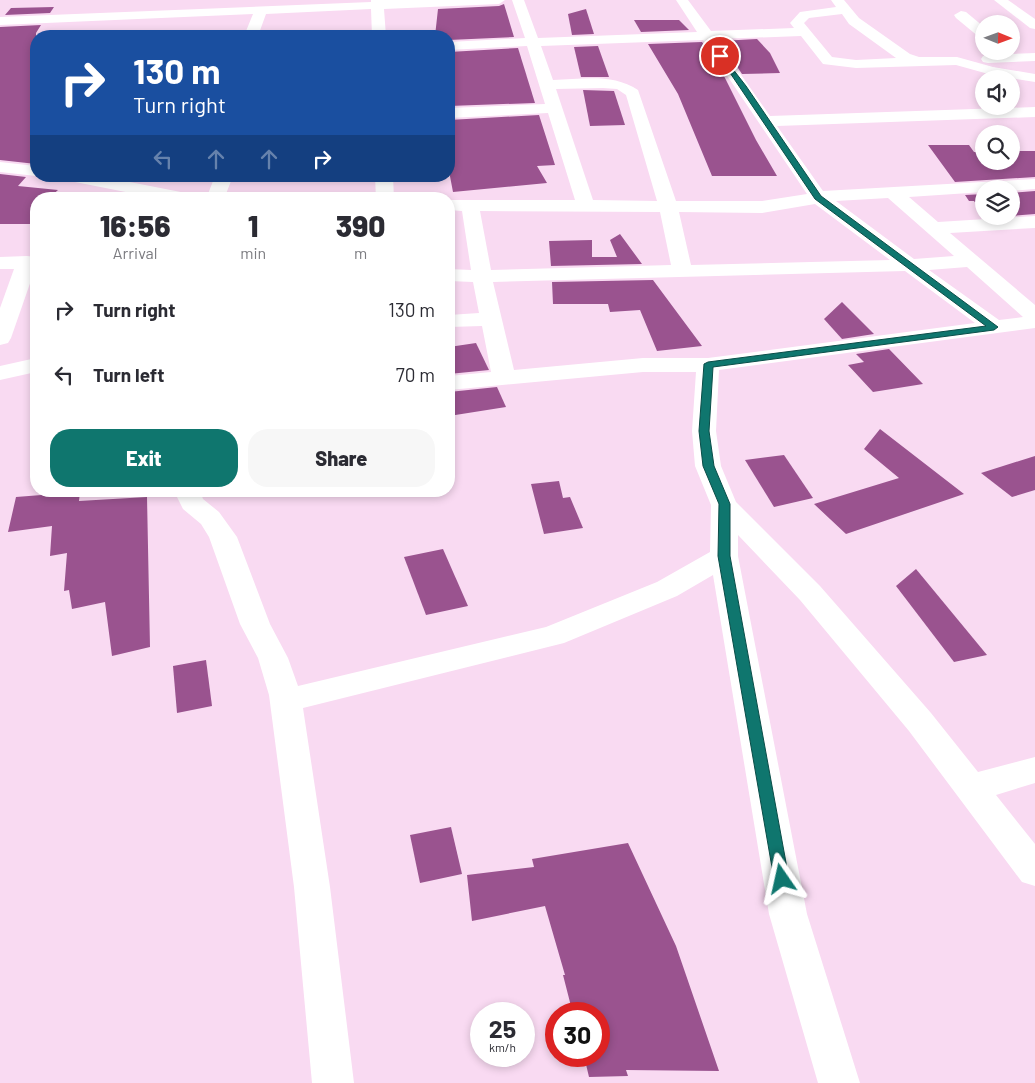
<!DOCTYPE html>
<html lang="en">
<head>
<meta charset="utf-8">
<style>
  body { margin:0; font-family:Barlow,sans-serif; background:#f7f7f7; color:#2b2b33; height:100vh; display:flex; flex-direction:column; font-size:19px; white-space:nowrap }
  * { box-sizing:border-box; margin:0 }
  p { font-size:16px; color:#7c7c81 }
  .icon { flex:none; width:28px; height:28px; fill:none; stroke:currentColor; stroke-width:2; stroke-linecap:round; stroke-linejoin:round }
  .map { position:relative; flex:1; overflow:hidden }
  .details { position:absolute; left:30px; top:192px; width:425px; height:305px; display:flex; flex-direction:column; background:#fff; border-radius:20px; box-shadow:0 2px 8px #0003 }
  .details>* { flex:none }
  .guide { position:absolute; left:30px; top:30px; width:425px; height:152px; border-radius:20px; box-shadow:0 2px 8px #0003; background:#1a4fa0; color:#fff; overflow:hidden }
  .needle { width:32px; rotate:91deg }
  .buttons { position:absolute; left:975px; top:15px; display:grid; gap:10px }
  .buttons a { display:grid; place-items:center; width:45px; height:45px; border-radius:50%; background:#fff; box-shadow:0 2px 8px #0003; font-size:25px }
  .speed { position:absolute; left:470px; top:1002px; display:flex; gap:10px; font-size:25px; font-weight:700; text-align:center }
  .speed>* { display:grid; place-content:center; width:65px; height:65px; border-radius:50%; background:#fff; box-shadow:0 2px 8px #0003; line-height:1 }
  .speed small { font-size:12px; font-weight:400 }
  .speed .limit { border:8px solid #d22; background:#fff; color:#111 }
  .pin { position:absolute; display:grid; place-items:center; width:42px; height:42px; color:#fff; margin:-21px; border:2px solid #fff; border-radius:50%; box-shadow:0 1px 5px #0007 }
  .me { position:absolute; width:55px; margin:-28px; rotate:349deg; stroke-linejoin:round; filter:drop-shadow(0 0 4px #0008) }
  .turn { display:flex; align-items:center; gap:18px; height:105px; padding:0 20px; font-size:22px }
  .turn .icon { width:65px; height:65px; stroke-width:2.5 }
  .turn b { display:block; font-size:35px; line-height:42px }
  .lanes { display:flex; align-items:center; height:48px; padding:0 20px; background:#0003; justify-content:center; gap:25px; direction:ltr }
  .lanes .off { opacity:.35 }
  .eta { display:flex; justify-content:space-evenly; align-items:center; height:85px; text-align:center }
  .eta b { font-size:30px; font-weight:800; line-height:35px }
  .primary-button { display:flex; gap:10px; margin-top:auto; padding:10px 20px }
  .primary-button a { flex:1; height:58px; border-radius:20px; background:#0f766e; color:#fff; font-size:20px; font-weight:800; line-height:58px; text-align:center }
  .primary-button a+a { background:#f7f7f7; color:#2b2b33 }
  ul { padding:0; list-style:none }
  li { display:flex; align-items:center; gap:15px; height:65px; padding:0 20px }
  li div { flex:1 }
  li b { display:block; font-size:19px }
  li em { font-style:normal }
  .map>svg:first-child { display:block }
</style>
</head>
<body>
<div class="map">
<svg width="1035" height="1083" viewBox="0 0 1035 1083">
  <rect width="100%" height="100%" fill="#f9daf2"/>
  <g fill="#9a538f">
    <path d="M504,4L514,37L449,40V36H435L438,9L499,6Z"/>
    <path d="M54,7L50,13L5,15L11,8Z"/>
    <path d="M586,9L594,34L572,35L568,14Z"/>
    <path d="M634,20H679L689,30L641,32Z"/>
    <path d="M41,25L36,33V164L0,160V27Z"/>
    <path d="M757,39L770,53L780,73L742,74L720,41Z"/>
    <path d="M702,42L723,74L756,140L777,176H712L678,94L648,44Z"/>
    <path d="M598,46L609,77H581L574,47Z"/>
    <path d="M518,48L535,103L449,106V52Z"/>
    <path d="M583,90L614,91L625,125L590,126Z"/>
    <path d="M539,115L555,165L537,166L547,183L453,192L449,171V120Z"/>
    <path d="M928,145H969L974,152H984V161H1011V151H1035V177L955,182Z"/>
    <path d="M0,174L26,177L18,186L58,190L48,199H36V224H0Z"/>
    <path d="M1035,191V214L1011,216V193Z"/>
    <path d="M984,194V215L974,201H969L965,195Z"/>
    <path d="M620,234L642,264L551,266L549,241L592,240V257H617L610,240Z"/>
    <path d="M653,280L702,346L657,351L640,310L610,312L608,304H553L552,282Z"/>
    <path d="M842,302L874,334L842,339L824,319Z"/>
    <path d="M476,343L489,370L449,374V347Z"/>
    <path d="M889,349L923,384L873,392L848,365L864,362L856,354Z"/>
    <path d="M497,387L506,407L449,416V392Z"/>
    <path d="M880,429L964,494L846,534L814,504L899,478L864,449Z"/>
    <path d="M784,455L813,498L774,507L745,460Z"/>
    <path d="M1035,456V490L1012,497L981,473Z"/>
    <path d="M559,481L563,498L570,497L583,528L544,534L531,484Z"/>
    <path d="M80,492L79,501L147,497L150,647L112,656L105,602L72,609L69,590L64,591L67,553L50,556L52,526L8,532L16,497Z"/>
    <path d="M443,549L468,606L426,615L404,557Z"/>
    <path d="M916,569L987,655L954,662L896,586Z"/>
    <path d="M206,660L212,706L177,713L173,666Z"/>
    <path d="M451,827L462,874L420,883L410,835Z"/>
    <path d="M628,843L676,946L719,1071L626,1070L628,1076L589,1077L584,1056H599V1014H573L563,975H565L545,906L472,921L467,875L534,867L532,859Z"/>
  </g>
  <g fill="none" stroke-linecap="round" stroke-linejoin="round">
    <g fill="#fff" fill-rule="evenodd">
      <path d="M371,0H505L499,4L384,9L386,36H372L371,9L266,14L258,36H244L253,14L0,25V17L371,2Z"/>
      <path d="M512,0H524L538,38L697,32L676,0H688L711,31L794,28L790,23L800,12L836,7L831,0H844L859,18L910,54L919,57H957L993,67L1035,74V82L992,75L956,65L856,68L823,64L801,36L716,39L770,116L1035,107V117L777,126L823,191L1035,179V189L1011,191V189H984V192L909,197L938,222L1035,216V228L950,233L1035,305V328L719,370L716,431L721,466L736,502L820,586L931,713L978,772L1035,757V783L996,795L1035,844V886L1022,882L909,731L800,600L738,535V556L807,914L860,1083H818L769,914L713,575L677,596L564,643L303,708L330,887L354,1083H312L294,887L269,695L258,658L240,624L209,537L201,524L183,509L174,491H200L203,499L219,512L237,537L270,624L288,658L298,686L546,627L657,582L710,552L711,505L695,466L692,431L696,372H643L449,390V376L491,372L482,326L449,327V315L479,313L473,282L449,281V269L471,270L462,211L449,210V200H575L548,113L449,118V108L545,104L527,46L449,50V42L525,38ZM842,14L849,24L896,58L856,60L832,57L804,23L809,18ZM703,40L807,194L762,201H676L638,90C613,73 582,79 553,80L541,46ZM603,88L617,89L626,95L657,201L593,200L556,89ZM888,198L954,256L914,259L836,201ZM815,204L890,260L691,265L679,212L762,213ZM480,211L660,212L671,265L491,270ZM967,267L1023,317L999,320L929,270ZM905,271L975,323L708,358H643L514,370L493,282Z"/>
      <path d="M994,0H1008L1035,19V29L1030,28Z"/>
      <path d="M961,11L966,12L984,27V38L979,37L956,18L954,15Z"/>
      <path d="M1035,53V61L988,63L983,62L981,59L983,56L988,55Z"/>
      <path d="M0,162L36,166V176L0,172Z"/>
      <path d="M61,176H99L191,194L197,195L200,199H161L70,181L64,180Z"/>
      <path d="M215,176H233L224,199H206Z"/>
      <path d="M375,176H393L394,199H376Z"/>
      <path d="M27,256L36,257V269H35L11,338L8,343L0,345V308L14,269H0V257Z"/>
      <path d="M36,358V372L0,380V366Z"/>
    </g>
  </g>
  <path fill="#0f766e" stroke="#0a4d48" d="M718,55H722L746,86L821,196L998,327L994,330L713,367L709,431L714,466L730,504V556L789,879L787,883L782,885L776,883L774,879L718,556L719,504L703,466L699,431L704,364L708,362L986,326L815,199Z"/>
</svg>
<div class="buttons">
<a><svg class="needle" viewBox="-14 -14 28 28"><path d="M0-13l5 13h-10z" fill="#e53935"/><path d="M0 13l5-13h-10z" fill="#7c7c81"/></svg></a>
<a><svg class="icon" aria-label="sound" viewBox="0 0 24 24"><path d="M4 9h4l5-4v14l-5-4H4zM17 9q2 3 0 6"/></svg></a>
<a><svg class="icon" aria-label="search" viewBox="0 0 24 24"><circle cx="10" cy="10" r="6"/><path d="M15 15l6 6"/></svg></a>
<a><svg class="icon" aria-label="layers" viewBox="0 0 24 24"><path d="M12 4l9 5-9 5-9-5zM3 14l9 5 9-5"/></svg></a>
</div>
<div class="speed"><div>25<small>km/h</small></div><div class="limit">30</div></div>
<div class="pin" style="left:720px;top:56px;background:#d93025"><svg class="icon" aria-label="arrive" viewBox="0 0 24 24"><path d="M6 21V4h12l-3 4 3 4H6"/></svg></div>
<svg class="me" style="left:782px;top:879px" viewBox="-20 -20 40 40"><path d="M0-17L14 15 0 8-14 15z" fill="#0f766e" stroke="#fff" stroke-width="4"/></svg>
<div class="guide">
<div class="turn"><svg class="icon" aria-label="right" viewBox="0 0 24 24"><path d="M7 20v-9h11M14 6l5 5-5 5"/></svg><div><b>130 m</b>Turn right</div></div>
<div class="lanes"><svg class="icon off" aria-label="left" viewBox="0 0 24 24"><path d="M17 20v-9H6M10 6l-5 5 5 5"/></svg><svg class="icon off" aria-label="ahead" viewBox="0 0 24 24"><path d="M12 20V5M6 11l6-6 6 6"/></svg><svg class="icon off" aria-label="ahead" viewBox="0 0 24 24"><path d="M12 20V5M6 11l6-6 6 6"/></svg><svg class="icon" aria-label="right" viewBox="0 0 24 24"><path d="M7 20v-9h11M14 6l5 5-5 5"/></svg></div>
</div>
<section class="details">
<div class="eta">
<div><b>16:56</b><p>Arrival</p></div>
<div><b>1</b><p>min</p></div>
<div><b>390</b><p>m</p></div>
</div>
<ul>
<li><svg class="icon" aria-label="right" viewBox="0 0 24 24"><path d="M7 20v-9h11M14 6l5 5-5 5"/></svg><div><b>Turn right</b></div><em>130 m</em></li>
<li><svg class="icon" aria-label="left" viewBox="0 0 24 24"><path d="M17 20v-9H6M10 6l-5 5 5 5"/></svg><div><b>Turn left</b></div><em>70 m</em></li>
</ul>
<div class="primary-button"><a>Exit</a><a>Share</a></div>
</section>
</div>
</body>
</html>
